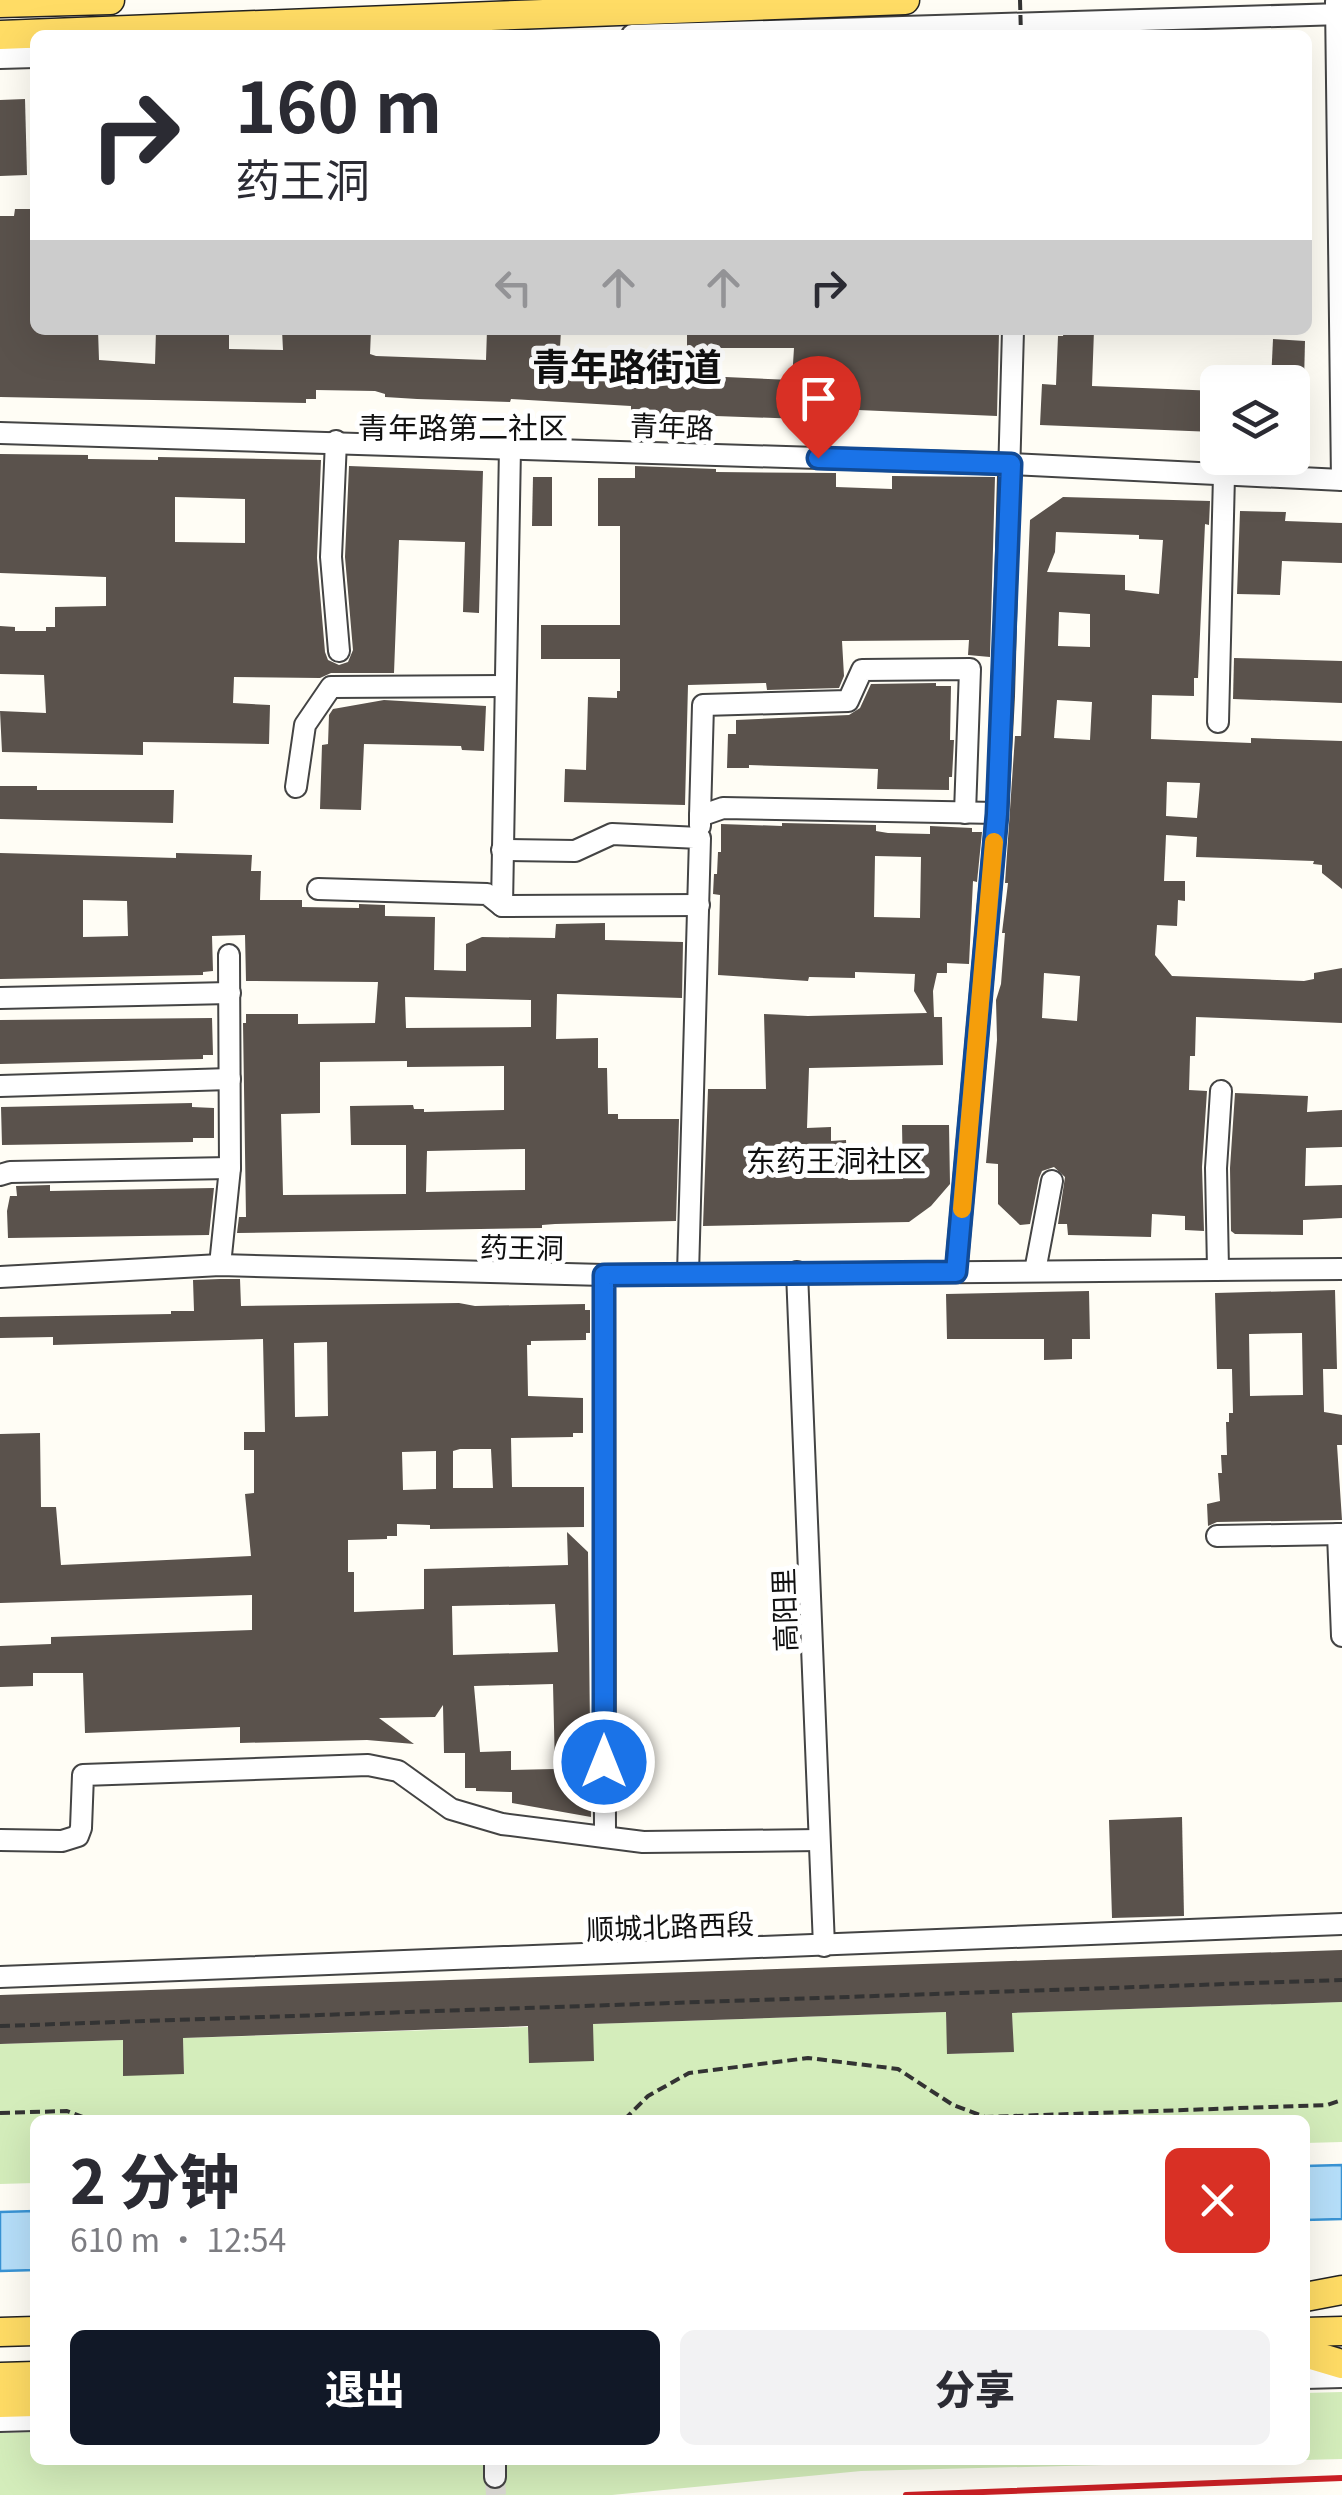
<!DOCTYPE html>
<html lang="zh">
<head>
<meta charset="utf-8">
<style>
  body { margin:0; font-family:Georgia,"Noto Sans SC",serif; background:#f2f2f3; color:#2b2b33; height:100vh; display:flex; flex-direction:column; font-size:38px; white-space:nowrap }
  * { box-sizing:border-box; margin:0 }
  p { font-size:32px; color:#7c7c81 }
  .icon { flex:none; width:55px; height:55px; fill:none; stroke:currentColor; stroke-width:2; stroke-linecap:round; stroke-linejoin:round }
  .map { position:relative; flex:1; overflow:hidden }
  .sheet { position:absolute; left:30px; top:2115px; width:1280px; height:350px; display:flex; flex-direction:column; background:#fff; border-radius:15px; box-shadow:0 10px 40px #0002 }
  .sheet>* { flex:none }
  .hud { position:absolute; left:30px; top:30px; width:1282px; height:305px; border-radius:15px; box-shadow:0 10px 40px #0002; background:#fff; color:#2b2b33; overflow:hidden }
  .tools { position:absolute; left:1200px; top:365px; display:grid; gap:20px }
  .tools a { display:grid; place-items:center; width:110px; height:110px; border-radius:15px; background:#fff; box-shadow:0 10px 40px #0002; font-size:50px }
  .pin { position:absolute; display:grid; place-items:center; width:85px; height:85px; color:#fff; margin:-102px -42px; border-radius:50% 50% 50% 0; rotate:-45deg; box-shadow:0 0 10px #0007 }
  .pin .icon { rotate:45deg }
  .me { position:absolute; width:110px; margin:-55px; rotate:0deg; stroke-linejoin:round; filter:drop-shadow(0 0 8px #0008) }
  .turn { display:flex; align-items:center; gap:35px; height:210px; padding:0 40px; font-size:45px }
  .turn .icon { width:130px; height:130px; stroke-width:2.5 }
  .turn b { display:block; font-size:70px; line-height:85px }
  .lanes { display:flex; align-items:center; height:95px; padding:0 40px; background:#0003; justify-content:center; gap:50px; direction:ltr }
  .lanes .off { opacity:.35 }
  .round { display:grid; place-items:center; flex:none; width:105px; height:105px; border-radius:15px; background:#f2f2f3 }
  .head { display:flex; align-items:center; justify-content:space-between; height:170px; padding:0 40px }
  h1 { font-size:60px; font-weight:800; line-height:75px }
  .button { display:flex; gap:20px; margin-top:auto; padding:20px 40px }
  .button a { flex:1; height:115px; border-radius:15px; background:#111827; color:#fff; font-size:40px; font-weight:800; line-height:115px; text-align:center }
  .button a+a { background:#f2f2f3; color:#2b2b33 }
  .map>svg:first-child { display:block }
</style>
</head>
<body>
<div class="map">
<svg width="1342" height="2495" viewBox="0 0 1342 2495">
  <rect width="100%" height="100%" fill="#fffdf5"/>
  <g fill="#d4edbb">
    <path d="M1342,2002V2142L1305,2143V2120H35V2183L0,2184V2044L123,2040V2075L184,2073L183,2038L528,2027L529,2063L593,2024L946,2012L948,2054L1013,2052L1012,2013Z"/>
    <path d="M1342,2392V2459L861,2471L612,2495H0V2433L35,2432V2460H1305V2393Z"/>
  </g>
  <g fill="#b6dffa" stroke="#3994d5" stroke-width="2.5">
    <path d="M1342,2165V2219L1305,2220V2166Z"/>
    <path d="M35,2211V2270L0,2271V2212Z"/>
  </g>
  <g fill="#5a524c" fill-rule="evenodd">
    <path d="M25,99L27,175L0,176V100Z"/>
    <path d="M15,209H35V330H98L99,360L155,364L156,330H229V349L283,350L282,330H371L370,354L376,356L486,360L487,330H561L559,366L628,368L627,376L659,378V374L792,380L794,348H687V330L999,332L997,416L812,408L811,416L802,415L801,419L660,414L631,413V406L511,399L510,402L417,399L385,397V394L375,391L316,390V399H306V403L0,397V216H14Z"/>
    <path d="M1064,330H1094L1092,386L1218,391V429L1214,432L1040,425L1042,384L1056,385L1058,336H1063Z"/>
    <path d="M1273,339L1305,341L1304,382H1271Z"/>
    <path d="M0,454L88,455V459L158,460V457L321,460L317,558L325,652L328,660L339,665L348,662L353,650L345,557L349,466L483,471L479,613L463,612L465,542L399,540L394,673H331L320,678L234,677L233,703L270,705L269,744L143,742V755L2,752L0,711L46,713L44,675L0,674V626L15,627V631H46V627H55V607L106,606V577L0,573ZM175,497L245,499V543L175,542Z"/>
    <path d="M635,466L716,469V472L836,473V487L892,489V476L995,477L990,657L968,655L969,640L842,641L844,676L839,688L767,690L766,683L688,685L685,805L564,802L565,769L586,770L588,697L617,698V691H620V659H541V625H620V526H598V478H635Z"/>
    <path d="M533,477H552V526H532Z"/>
    <path d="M1063,497L1210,501L1209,525L1205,524L1198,678H1194V696L1152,695L1151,739L1251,743V738L1342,741V889L1322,873V865L1313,864L1314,861L1196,857L1197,837L1166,835L1164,881H1185V901L1178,900L1177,926L1157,925L1155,955L1172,976L1304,981L1314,979V973L1342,968V1023L1196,1017L1195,1056H1190L1189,1090L1207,1091L1202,1167L1204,1231L1185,1230V1216L1152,1214L1151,1237L1068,1235L1067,1224H1058L1065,1177L1054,1167L1042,1171L1039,1178L1030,1224L1020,1225L998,1204V1164L986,1163L997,1040L996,1000L1001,984L1005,933H1002L1008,883H1005L1015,736H1021L1030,520ZM1056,532L1139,535V539L1163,540L1159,594L1125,590V575L1047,572L1055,552ZM1059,612L1090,614V647L1058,646ZM1057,700L1092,702L1090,740L1054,738ZM1167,782L1200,783L1197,818L1166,816ZM1044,973L1080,976L1077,1021L1042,1018Z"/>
    <path d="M1240,511L1286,512L1285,521L1342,523V563L1282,561L1280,595L1237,594Z"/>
    <path d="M1234,658L1342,661V703L1233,699Z"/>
    <path d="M936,683V686H951L950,740H954L952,777H949V790L877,789L878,769L749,765V768H727L728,734H736V720L849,715L860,708L871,684Z"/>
    <path d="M384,700L486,706L484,751L462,750L461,746L364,744L361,810L320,809L322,745L328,744L329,715L333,709Z"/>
    <path d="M0,786H37V790H174L173,823L0,819Z"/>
    <path d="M782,823L876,825V831L888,833L930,834V826L972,828V832H982L977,882L973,881L969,964L947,963V973H937L933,991L934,1017H942L943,1065L809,1068L807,1128L831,1127V1141L846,1140L848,1180L903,1179L902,1125H949L950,1184L931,1206L909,1222L703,1226L708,1089H766L764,1014L808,1016L927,1013L914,991L915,974L855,972V978L809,977L808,981L718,975L720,895L713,894L714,874H717L718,852H721V824L782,826ZM875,856L921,857L920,918L874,917Z"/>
    <path d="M0,853L176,858V853L252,855L251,871H261L260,900H302V907L359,908V904L385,905V916L435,917L434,970L466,971V944L482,937L555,938L556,924L605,923V940L683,942L682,998L557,994L556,1039L598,1038V1068H607L608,1114H618V1119H679L676,1221L555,1224L542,1225V1228L237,1233L239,1217H246L243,1023H246V1014H298V1024L375,1023L378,982L246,981L245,935L212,936L213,971L203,972V975L0,979ZM83,900L127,901L128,936L83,937ZM405,997L531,1000V1027L406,1028ZM407,1061V1067L504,1066V1110L424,1112V1109H414L413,1105L350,1106L351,1145H406V1194L283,1195L281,1114L320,1113V1062ZM525,1149V1190L426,1192L427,1151Z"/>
    <path d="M212,1018L213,1055H203V1059L0,1064V1020Z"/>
    <path d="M1235,1093L1308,1096L1307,1112L1342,1110V1147L1306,1148L1305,1186L1342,1185V1218L1303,1220V1235L1235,1234L1231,1231L1230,1168Z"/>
    <path d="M192,1103V1107L214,1108V1138H193V1142L2,1145L1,1107Z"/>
    <path d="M50,1185V1191L214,1188L209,1235L8,1238L7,1211L10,1196H17L16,1186Z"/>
    <path d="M220,1279H240L241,1306L459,1303L475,1306L585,1304V1310H590V1333H586V1340L531,1341V1345H527L528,1396L583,1398V1433H573V1437L511,1438L512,1487H584V1527L430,1529V1525L397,1524V1536H387V1539L348,1540V1572H354V1612L424,1609V1569L568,1565L567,1532L588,1552L591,1817L512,1803V1792L476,1791V1788H465V1753H444L443,1705L435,1717L379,1718L414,1744L367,1740L240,1743V1727L85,1733L83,1673H33V1686L0,1687V1646L51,1644V1637L252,1630V1595L0,1603V1434L40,1433L41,1507H56L61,1565L251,1556L245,1494L254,1493V1450H244V1432H265L263,1339L53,1345V1337L0,1338V1317L171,1314V1311H194L193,1280ZM327,1342L328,1416L295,1417L294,1343ZM460,1449H491L493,1488H453V1451ZM436,1451V1489L403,1490L402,1452ZM555,1604L558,1652L453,1655L452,1606ZM553,1684L555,1769L511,1770V1751L480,1752L474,1686Z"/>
    <path d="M1335,1290L1337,1369H1323L1324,1412L1342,1415V1445H1337L1342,1520L1217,1522L1208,1526L1207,1504L1220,1501L1218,1473H1222L1221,1455H1227L1226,1422H1229V1413H1233L1232,1369H1217L1215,1293ZM1302,1333L1303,1395L1250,1396L1249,1334Z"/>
    <path d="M1089,1291L1090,1339H1072V1359L1044,1360V1339H947L946,1294Z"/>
    <path d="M1182,1817L1184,1916L1112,1918L1109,1820Z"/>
    <path d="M1342,1950V2002L1012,2013L1014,2052L947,2054L946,2012L593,2024L594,2061L529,2063L528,2026L183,2038L184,2074L123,2076V2040L0,2044V1995Z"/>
  </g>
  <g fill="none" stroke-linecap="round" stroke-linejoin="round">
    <path stroke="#dbdad3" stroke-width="20" stroke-dasharray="20 10" stroke-linecap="butt" d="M495,2477L496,2495"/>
    <defs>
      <g id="minor">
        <path d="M1336,2L1342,480"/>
        <path d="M632,35L1342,14"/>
        <path d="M0,58L35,57"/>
        <path d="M0,433L1011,464L1342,480"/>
        <path d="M336,441L331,557L339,651"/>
        <path d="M1218,722L1224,475"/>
        <path d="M296,787L305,725L331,687L504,686"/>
        <path d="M700,816L703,705L848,701L862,670L970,669L965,813"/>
        <path d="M700,826V816L723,808L997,813"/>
        <path d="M502,850L575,851L612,834L700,838L688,1274"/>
        <path d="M318,889L487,894L502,906L699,905"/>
        <path d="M502,906L510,447"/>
        <path d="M0,998L230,993"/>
        <path d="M0,1086L230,1079"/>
        <path d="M0,1175L10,1172L230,1168"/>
        <path d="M220,1265L230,1168L229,955"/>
        <path d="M1218,1269L1216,1168L1221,1091"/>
        <path d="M1035,1271L1052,1181"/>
        <path d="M797,1272L824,1946"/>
        <path d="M956,1272L997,813L1003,696L1013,330"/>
        <path d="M604,1275L605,1837"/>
        <path d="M0,1277L220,1265L604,1275L1342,1269"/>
        <path d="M1338,1534L1342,1636"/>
        <path d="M1217,1536L1342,1534"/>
        <path d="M0,1840L62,1841L78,1836L81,1828L83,1775L368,1765L398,1771L451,1809L502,1824L643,1842L819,1840"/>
        <path d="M0,1977L1342,1924"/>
        <path d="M1305,2378L1342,2377"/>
        <path d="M0,2421L35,2420"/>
        <path d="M495,2460V2477"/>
      </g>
      <g id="major">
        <path d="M0,3L110,0"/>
        <path d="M0,35L905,0"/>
        <path d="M1305,2297L1342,2290"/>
        <path d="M0,2332L35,2331"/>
        <path d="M1305,2332L1342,2331"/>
        <path d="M1305,2353L1342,2364"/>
        <path d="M0,2377L35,2376"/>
        <path d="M0,2403L35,2402"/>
      </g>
    </defs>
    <use href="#minor" stroke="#444" stroke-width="24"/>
    <use href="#major" stroke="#222" stroke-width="31"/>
    <g stroke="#333" stroke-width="4" stroke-dasharray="10 5" stroke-linecap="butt">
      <path d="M0,2026L1342,1980"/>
      <path d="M0,2113L67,2111L91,2120"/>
      <path d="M624,2120L648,2096L689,2073L808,2058L898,2069L953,2105L985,2117L1327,2105L1342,2100"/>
    </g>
    <use href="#minor" stroke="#fff" stroke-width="20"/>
    <use href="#major" stroke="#ffdc65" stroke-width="28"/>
    <path stroke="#ca2025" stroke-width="6" d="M906,2495L1342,2478"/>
    <path stroke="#333" stroke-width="4" stroke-dasharray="10 5" stroke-linecap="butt" d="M1020,0L1021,35"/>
  </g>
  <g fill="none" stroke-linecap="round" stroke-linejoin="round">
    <defs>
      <path id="route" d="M604,1762V1275L956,1272L997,814L1011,464L818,458"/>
    </defs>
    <use href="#route" stroke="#114b97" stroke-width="25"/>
    <use href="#route" stroke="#1a73e8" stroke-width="18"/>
    <path stroke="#f59e0b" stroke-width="18" d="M962,1209L994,842"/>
  </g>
  <g text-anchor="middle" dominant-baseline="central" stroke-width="10" stroke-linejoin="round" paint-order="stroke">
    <g font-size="28" fill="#111" stroke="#fff">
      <text transform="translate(672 425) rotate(2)">青年路</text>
      <text transform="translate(522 1246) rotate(1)">药王洞</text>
      <text transform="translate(783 1610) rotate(-92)">高阳里</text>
      <text transform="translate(670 1925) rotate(-2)">顺城北路西段</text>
    </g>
    <g font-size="30" fill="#111" stroke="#fff">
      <text x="463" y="426">青年路第二社区</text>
      <text x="836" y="1159">东药王洞社区</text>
    </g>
    <g font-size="38" font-weight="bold" fill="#111" stroke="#fff">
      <text x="627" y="364">青年路街道</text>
    </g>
  </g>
</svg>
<div class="tools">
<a><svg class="icon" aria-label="layers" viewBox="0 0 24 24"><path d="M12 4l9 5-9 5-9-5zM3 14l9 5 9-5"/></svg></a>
</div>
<div class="pin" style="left:818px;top:458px;background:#d93025"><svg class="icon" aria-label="arrive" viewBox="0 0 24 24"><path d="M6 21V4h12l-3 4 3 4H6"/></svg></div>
<svg class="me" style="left:604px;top:1762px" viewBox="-20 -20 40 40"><circle r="17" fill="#1a73e8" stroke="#fff" stroke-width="3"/><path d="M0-11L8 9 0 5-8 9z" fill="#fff"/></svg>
<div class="hud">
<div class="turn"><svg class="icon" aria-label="right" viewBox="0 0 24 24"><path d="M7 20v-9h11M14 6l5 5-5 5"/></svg><div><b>160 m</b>药王洞</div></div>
<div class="lanes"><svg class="icon off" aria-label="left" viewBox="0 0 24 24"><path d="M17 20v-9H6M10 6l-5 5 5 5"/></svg><svg class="icon off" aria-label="ahead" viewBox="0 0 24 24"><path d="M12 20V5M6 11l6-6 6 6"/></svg><svg class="icon off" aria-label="ahead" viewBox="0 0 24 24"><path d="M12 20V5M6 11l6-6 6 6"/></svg><svg class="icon" aria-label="right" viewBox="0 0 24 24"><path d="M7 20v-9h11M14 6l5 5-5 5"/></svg></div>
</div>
<section class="sheet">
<div class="head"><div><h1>2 分钟</h1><p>610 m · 12:54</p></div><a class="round" style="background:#d93025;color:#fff"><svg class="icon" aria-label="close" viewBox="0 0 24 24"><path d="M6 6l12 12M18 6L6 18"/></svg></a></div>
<div class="button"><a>退出</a><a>分享</a></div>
</section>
</div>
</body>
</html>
